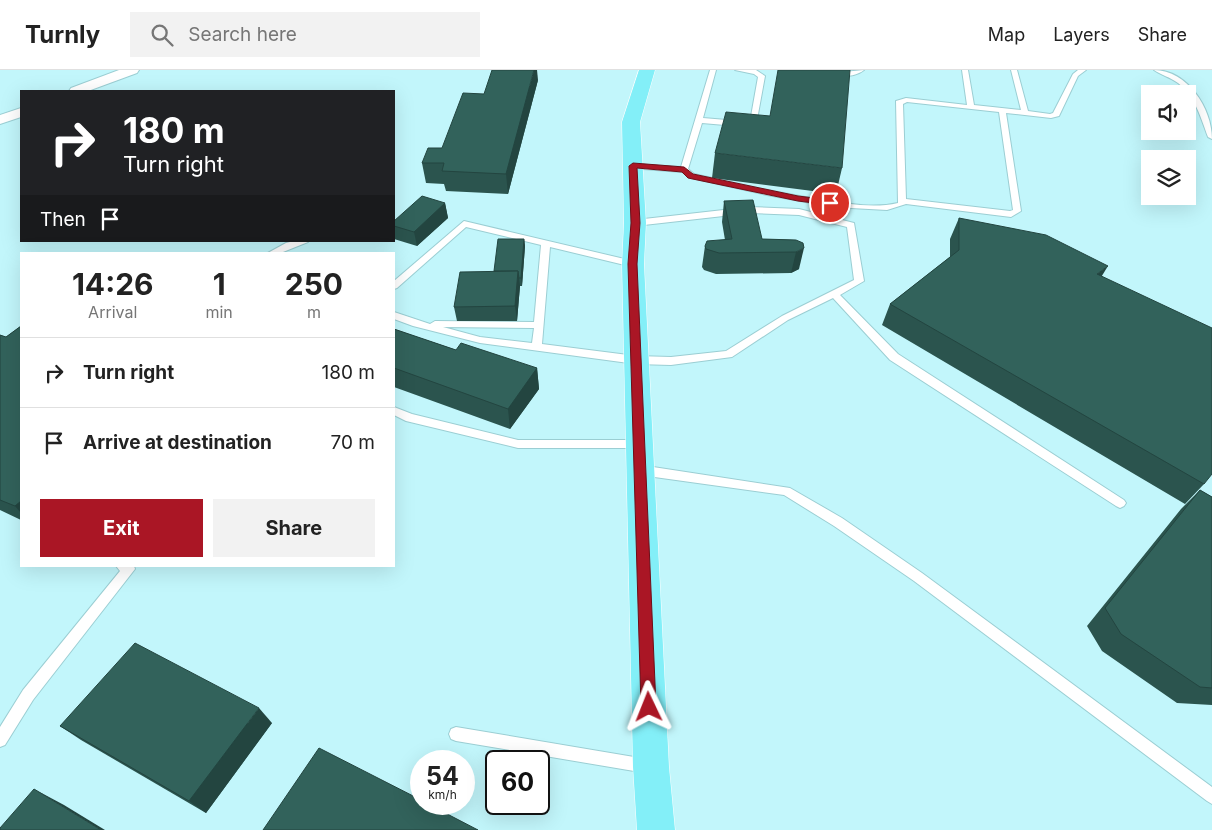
<!DOCTYPE html>
<html lang="en">
<head>
<meta charset="utf-8">
<style>
  body { margin:0; font-family:Inter,sans-serif; background:#f2f2f2; color:#222; height:100vh; display:flex; flex-direction:column; font-size:19px; white-space:nowrap }
  * { box-sizing:border-box; margin:0 }
  p { font-size:16px; color:#767676 }
  .icon { flex:none; width:28px; height:28px; fill:none; stroke:currentColor; stroke-width:2; stroke-linecap:round; stroke-linejoin:round }
  .map { position:relative; flex:1; overflow:hidden }
  .panel { position:absolute; left:20px; top:182px; width:375px; height:315px; display:flex; flex-direction:column; background:#fff; border-radius:0px; box-shadow:0 5px 20px #0002 }
  .panel>* { flex:none }
  .hud { position:absolute; left:20px; top:20px; width:375px; height:152px; border-radius:0px; box-shadow:0 5px 20px #0002; background:#202124; color:#fff; overflow:hidden }
  .buttons { position:absolute; left:1141px; top:15px; display:grid; gap:10px }
  .buttons a { display:grid; place-items:center; width:55px; height:55px; border-radius:0px; background:#fff; box-shadow:0 5px 20px #0002; font-size:25px }
  .speed { position:absolute; left:410px; top:680px; display:flex; gap:10px; font-size:25px; font-weight:700; text-align:center }
  .speed>* { display:grid; place-content:center; width:65px; height:65px; border-radius:50%; background:#fff; box-shadow:0 5px 20px #0002; line-height:1 }
  .speed small { font-size:12px; font-weight:400 }
  .speed .limit { border:2px solid #111; border-radius:8px; background:#fff; color:#111 }
  .pin { position:absolute; display:grid; place-items:center; width:42px; height:42px; color:#fff; margin:-21px; border:2px solid #fff; border-radius:50%; box-shadow:0 1px 5px #0007 }
  .me { position:absolute; width:55px; margin:-28px; rotate:358deg; stroke-linejoin:round; filter:drop-shadow(0 0 4px #0008) }
  .turn { display:flex; align-items:center; gap:18px; height:105px; padding:0 20px; font-size:22px }
  .turn .icon { width:65px; height:65px; stroke-width:2.5 }
  .turn b { display:block; font-size:35px; line-height:42px }
  .then { display:flex; align-items:center; height:48px; padding:0 20px; background:#0003; gap:10px; font-size:19px }
  .eta { display:flex; justify-content:space-evenly; align-items:center; height:85px; text-align:center }
  .eta b { font-size:30px; font-weight:700; line-height:35px }
  .action { display:flex; gap:10px; margin-top:auto; padding:10px 20px }
  .action a { flex:1; height:58px; border-radius:0px; background:#aa1625; color:#fff; font-size:20px; font-weight:700; line-height:58px; text-align:center }
  .action a+a { background:#f2f2f2; color:#222 }
  ul { padding:0; list-style:none }
  li { display:flex; align-items:center; gap:15px; height:70px; padding:0 20px; border-top:1px solid #e0e0e0 }
  li div { flex:1 }
  li b { display:block; font-size:19px }
  li em { font-style:normal }
  header { display:flex; align-items:center; gap:30px; box-sizing:border-box; height:70px; padding:0 25px; background:#fff; border-bottom:1px solid #e0e0e0 }
  header strong { font-size:24px }
  nav { display:flex; gap:28px; margin-inline-start:auto; font-size:18px }
  .search { width:350px; height:45px; background:#f2f2f2; display:flex; align-items:center; gap:12px; box-sizing:border-box; padding:0 18px; border-radius:0px; color:#767676; font-size:19px }
  .map>svg:first-child { display:block }
</style>
</head>
<body>
<header>
<strong>Turnly</strong>
<div class="search"><svg class="icon" aria-label="search" viewBox="0 0 24 24"><circle cx="10" cy="10" r="6"/><path d="M15 15l6 6"/></svg>Search here</div>
<nav><a>Map</a><a>Layers</a><a>Share</a></nav>
</header>
<div class="map">
<svg width="1212" height="760" viewBox="0 0 1212 760">
  <rect width="100%" height="100%" fill="#c2f6fb"/>
  <g fill="none" stroke-linecap="round" stroke-linejoin="round">
    <defs>
      <g id="lane">
        <path d="M710,0H716L703,48L750,52L758,7L754,4L735,0H756L765,6L756,55L748,57L702,53L688,99L694,104C735,113 776,123 818,129C844,133 872,139 898,133L896,31L906,28L967,35L962,0H968L974,35L1021,40L1011,0H1017L1028,41L1050,44L1053,43L1073,4L1078,0H1086L1078,6L1059,46L1051,48L1006,43L1021,141L1011,147L906,134L887,140L833,137L767,125L691,108L682,102L630,98L629,96L633,94L681,97ZM907,32L999,42L1013,140L1010,141L906,129L903,34Z"/>
        <path d="M808,0L843,2L864,0C852,10 820,8 808,0Z"/>
        <path d="M1154,0C1187,0 1212,38 1212,69L1208,67C1201,48 1195,26 1178,13C1170,7 1161,5 1154,0Z"/>
        <path d="M750,137L799,139L854,153L864,211L840,225L898,284L1124,430L1126,433L1124,436L1120,438L1116,436L890,290L833,228L788,250L732,287L671,295L636,294L480,273L413,256L394,249V242L430,254L435,251L534,252L541,175L466,157L397,218L394,219V211L464,151L633,191L638,194L633,197L550,177L542,274L636,286L671,287L726,281L782,246L854,210L847,157L799,145L750,143L635,156L631,153L635,150ZM443,257L534,258L532,273L480,267Z"/>
        <path d="M294,171L308,172L278,184H266L286,173Z"/>
        <path d="M394,337L412,344L518,370H639L643,371L645,374L643,377L639,378H518L406,351L394,345Z"/>
        <path d="M640,395L790,418L842,448L922,503L1212,717V734L1207,731L914,511L834,456L784,425L640,405L636,403L634,400L636,397Z"/>
        <path d="M116,496H134L135,499L33,630L5,675L0,677V657L23,620L120,501Z"/>
        <path d="M456,657L646,689L651,691L653,696L651,701L646,703L456,671L451,669L449,664L451,659Z"/>
      </g>
      <g id="street">
        <path d="M119,0H139L137,3L88,21H69L71,18Z"/>
        <path d="M21,38V47L0,54V45Z"/>
      </g>
      <path id="primary" d="M639,0H655L640,52L646,153L644,194L669,697L675,760H637L633,697L622,194L624,153L622,52Z"/>
    </defs>
    <use href="#lane" stroke="#9bced3" stroke-width="2"/>
    <use href="#street" stroke="#9bced3" stroke-width="2"/>
    <use href="#primary" stroke="#fff" stroke-width="1"/>
    <use href="#lane" fill="#fff" fill-rule="evenodd"/>
    <use href="#street" fill="#fff" fill-rule="evenodd"/>
    <use href="#primary" fill="#83eff8" fill-rule="evenodd"/>
  </g>
  <g fill="#2b544e">
    <path d="M538,10L508,124L446,121L444,114L426,113L422,93Z"/>
    <path d="M715,83L842,98L836,124L712,108Z"/>
    <path d="M724,131L762,169L796,170L799,199L791,203L716,204L704,200L702,197L705,176L725,170L722,152Z"/>
    <path d="M445,133L448,148L417,176L394,169V151Z"/>
    <path d="M959,148L1102,206L1204,414L1185,434L882,255L890,234L950,187V169Z"/>
    <path d="M524,169L525,176L522,216H520L517,251H457L454,237L494,201Z"/>
    <path d="M21,256V450L0,440V265L6,267Z"/>
    <path d="M394,259L456,280L537,298L539,319L510,359L394,317Z"/>
    <path d="M1200,420L1212,427V426V635L1177,633L1102,581L1087,556L1181,439Z"/>
    <path d="M272,653L206,743L81,670L60,656Z"/>
  </g>
  <g fill="#234540">
    <path d="M534,0H537L538,10L508,124L506,104Z"/>
    <path d="M445,133L448,148L417,176L414,162Z"/>
    <path d="M524,169L525,176L522,216L521,208Z"/>
    <path d="M804,178L799,199L791,203L796,182Z"/>
    <path d="M1108,196L1095,217L1097,204Z"/>
    <path d="M518,201L520,216L517,251L515,236Z"/>
    <path d="M537,298L539,319L510,359L508,339Z"/>
    <path d="M21,431V443L15,436Z"/>
    <path d="M259,638L272,653L206,743L189,731Z"/>
    <path d="M34,719L64,735L105,760H101Z"/>
  </g>
  <g fill="#32625b" stroke="#234540">
    <path d="M492,0H534L506,104L442,101L444,93H422L428,78H442L463,23L484,24Z"/>
    <path d="M778,0H850L842,98L715,83L726,42L770,46Z"/>
    <path d="M422,126L445,133L414,162L394,156V151Z"/>
    <path d="M753,130L762,169L796,170L803,173L804,178L796,182L719,183L706,179L705,176L707,171L732,169L724,131Z"/>
    <path d="M959,148L1046,165L1108,196L1097,204L1212,258V404L1204,414L890,234L959,180Z"/>
    <path d="M498,169H524L521,208H519L518,201H494Z"/>
    <path d="M518,201L515,236L454,237L460,202Z"/>
    <path d="M21,256V431L15,436L0,430V265L6,267Z"/>
    <path d="M394,259L456,280L461,273L537,298L508,339L394,298Z"/>
    <path d="M1200,420L1212,427V618L1200,617L1121,564L1105,538Z"/>
    <path d="M135,573L259,638L189,731L60,656Z"/>
    <path d="M319,678L421,730V734H428L478,760H263Z"/>
    <path d="M34,719L101,760H0V758Z"/>
  </g>
  <path fill="#aa1625" stroke="#6e0e18" d="M633,93L684,97L693,104L798,126L830,130L834,133L830,135L798,131L688,108L682,102L637,98L640,153L637,194L656,637L654,642L649,644L644,642L641,637L628,194L631,153L629,96Z"/>
</svg>
<div class="buttons">
<a><svg class="icon" aria-label="sound" viewBox="0 0 24 24"><path d="M4 9h4l5-4v14l-5-4H4zM17 9q2 3 0 6"/></svg></a>
<a><svg class="icon" aria-label="layers" viewBox="0 0 24 24"><path d="M12 4l9 5-9 5-9-5zM3 14l9 5 9-5"/></svg></a>
</div>
<div class="speed"><div>54<small>km/h</small></div><div class="limit">60</div></div>
<div class="pin" style="left:830px;top:133px;background:#d93025"><svg class="icon" aria-label="arrive" viewBox="0 0 24 24"><path d="M6 21V4h12l-3 4 3 4H6"/></svg></div>
<svg class="me" style="left:649px;top:637px" viewBox="-20 -20 40 40"><path d="M0-17L14 15 0 8-14 15z" fill="#aa1625" stroke="#fff" stroke-width="4"/></svg>
<div class="hud">
<div class="turn"><svg class="icon" aria-label="right" viewBox="0 0 24 24"><path d="M7 20v-9h11M14 6l5 5-5 5"/></svg><div><b>180 m</b>Turn right</div></div>
<div class="then">Then<svg class="icon" aria-label="arrive" viewBox="0 0 24 24"><path d="M6 21V4h12l-3 4 3 4H6"/></svg></div>
</div>
<section class="panel">
<div class="eta">
<div><b>14:26</b><p>Arrival</p></div>
<div><b>1</b><p>min</p></div>
<div><b>250</b><p>m</p></div>
</div>
<ul>
<li><svg class="icon" aria-label="right" viewBox="0 0 24 24"><path d="M7 20v-9h11M14 6l5 5-5 5"/></svg><div><b>Turn right</b></div><em>180 m</em></li>
<li><svg class="icon" aria-label="arrive" viewBox="0 0 24 24"><path d="M6 21V4h12l-3 4 3 4H6"/></svg><div><b>Arrive at destination</b></div><em>70 m</em></li>
</ul>
<div class="action"><a>Exit</a><a>Share</a></div>
</section>
</div>
</body>
</html>
